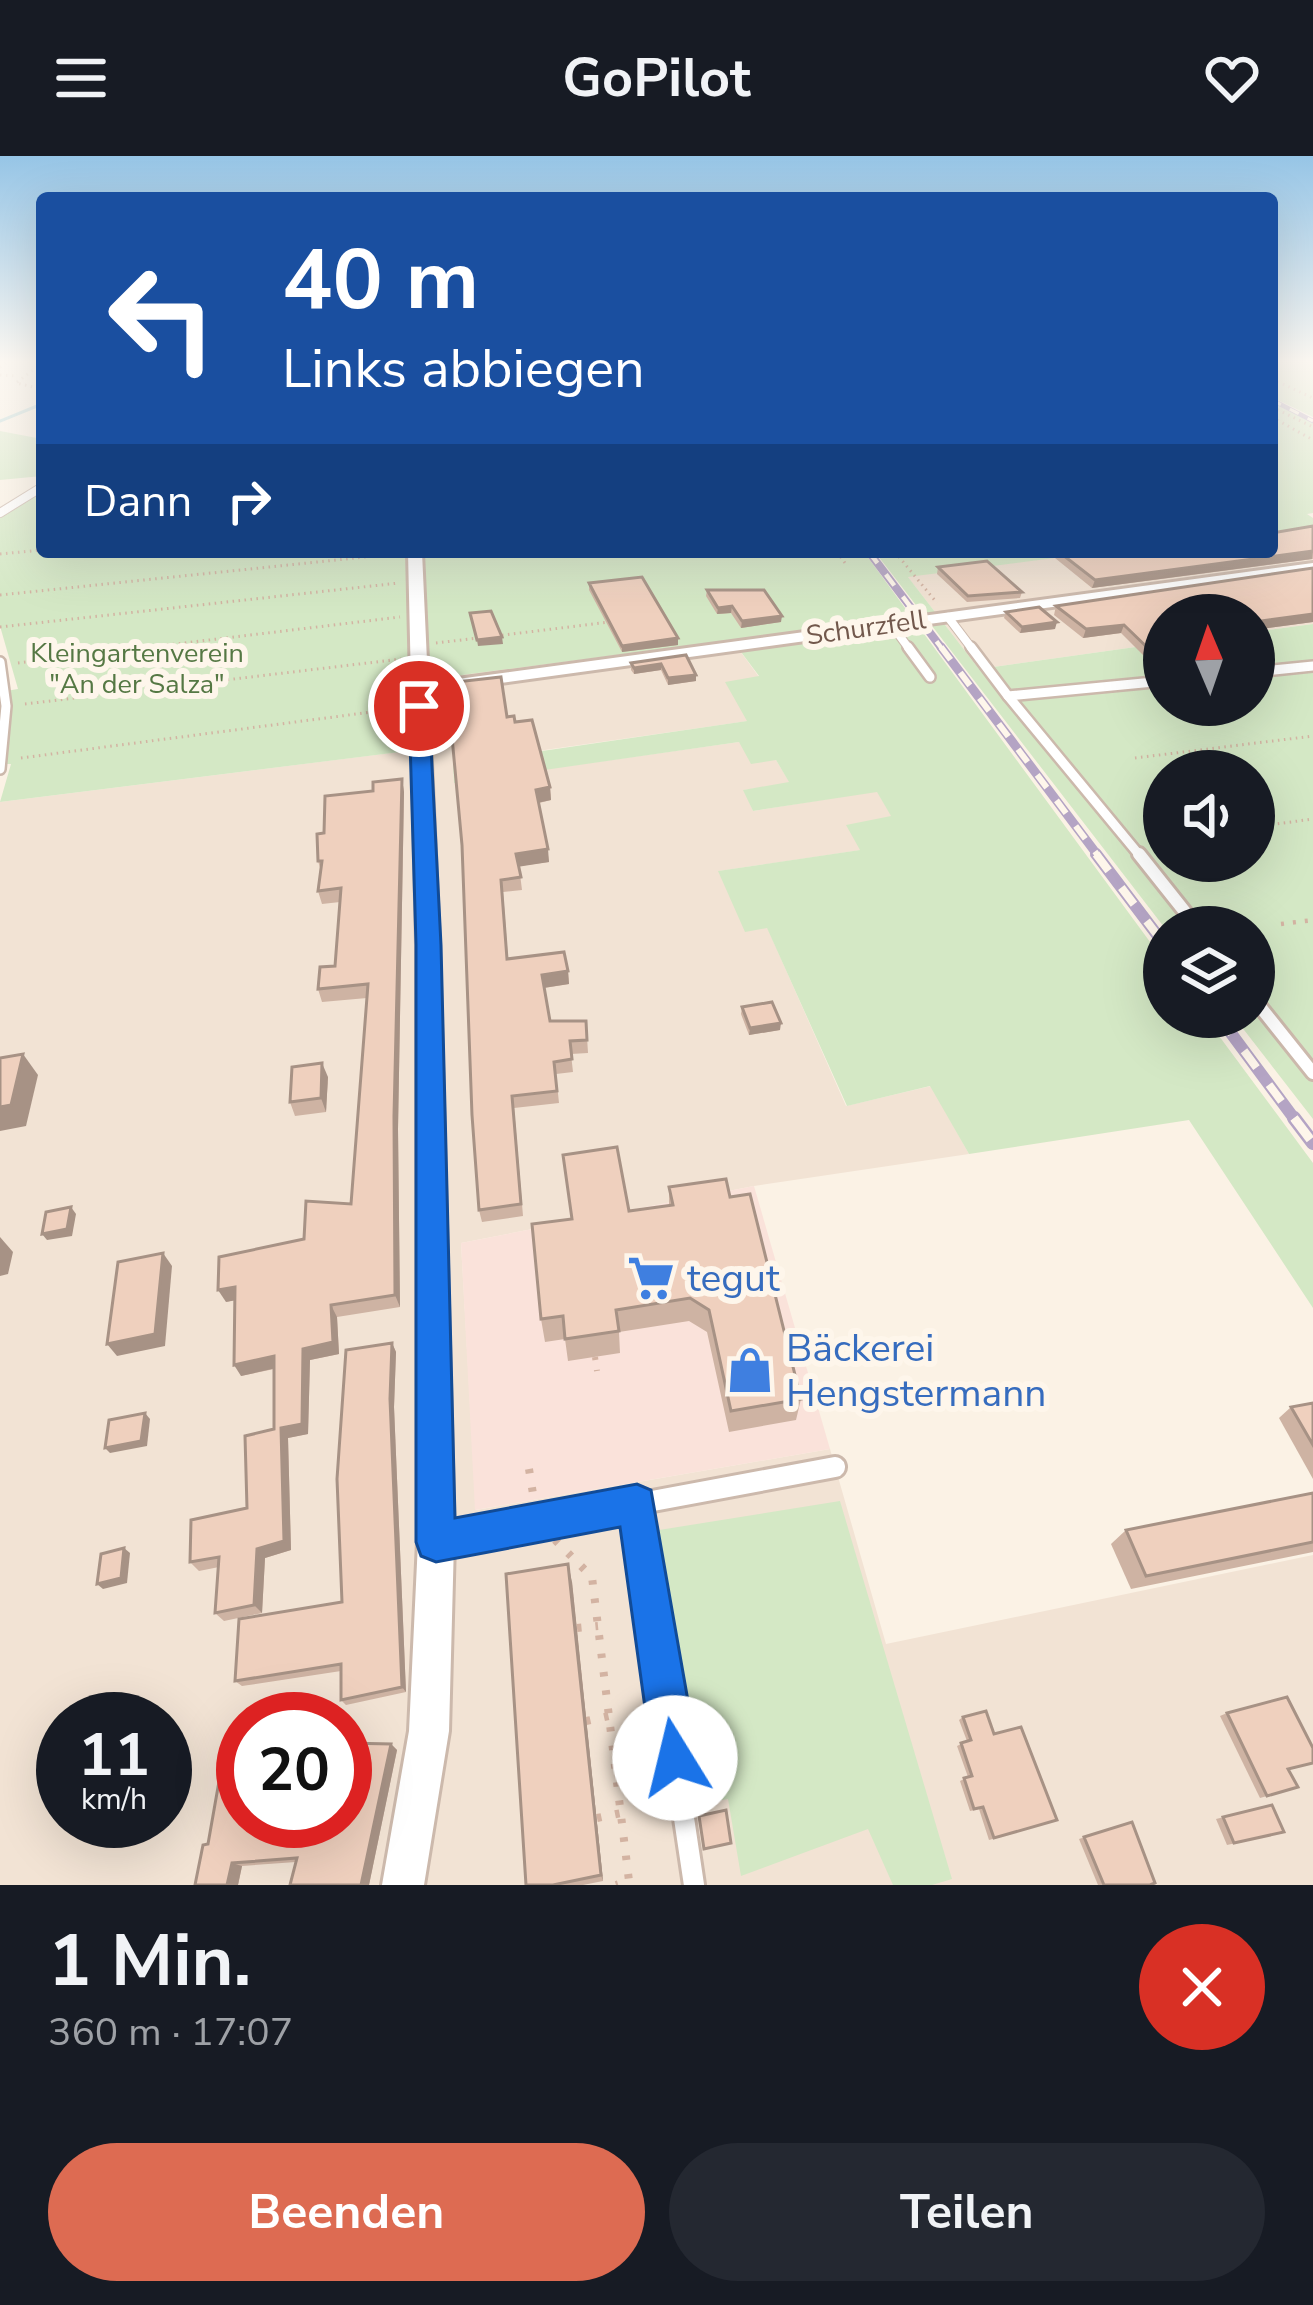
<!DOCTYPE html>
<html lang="de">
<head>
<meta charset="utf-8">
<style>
  body { margin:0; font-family:"Nunito Sans",sans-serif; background:#242831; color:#f1f3f6; height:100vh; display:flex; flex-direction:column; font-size:45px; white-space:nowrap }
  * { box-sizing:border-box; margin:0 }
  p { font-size:39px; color:#9ea1a6 }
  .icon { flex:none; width:66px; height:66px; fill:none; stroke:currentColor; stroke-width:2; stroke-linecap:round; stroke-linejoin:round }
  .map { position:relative; height:1729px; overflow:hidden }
  .panel { display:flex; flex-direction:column; background:#171b24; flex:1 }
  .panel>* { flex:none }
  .banner { position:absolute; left:36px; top:36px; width:1242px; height:366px; border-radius:12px; box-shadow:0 12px 48px #0002; background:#1a4fa0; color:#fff; overflow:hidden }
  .needle { width:78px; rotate:358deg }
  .buttons { position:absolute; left:1143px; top:438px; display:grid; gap:24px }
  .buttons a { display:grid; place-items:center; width:132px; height:132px; border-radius:50%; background:#171b24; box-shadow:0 12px 48px #0002; font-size:60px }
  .speed { position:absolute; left:36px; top:1536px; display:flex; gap:24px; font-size:60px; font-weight:700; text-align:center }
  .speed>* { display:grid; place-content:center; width:156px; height:156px; border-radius:50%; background:#171b24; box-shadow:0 12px 48px #0002; line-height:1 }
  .speed small { font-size:30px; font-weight:400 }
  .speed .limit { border:18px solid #d22; background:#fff; color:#111 }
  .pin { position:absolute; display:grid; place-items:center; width:102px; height:102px; color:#fff; margin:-51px; border:6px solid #fff; border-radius:50%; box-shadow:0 3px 12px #0007 }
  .me { position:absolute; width:132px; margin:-66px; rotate:351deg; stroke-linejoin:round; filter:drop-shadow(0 0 9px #0008) }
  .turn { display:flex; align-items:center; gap:42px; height:252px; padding:0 48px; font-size:54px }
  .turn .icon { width:156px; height:156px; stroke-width:2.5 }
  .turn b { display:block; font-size:84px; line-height:102px }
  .then { display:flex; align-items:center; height:114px; padding:0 48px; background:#0003; gap:24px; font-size:45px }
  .round { display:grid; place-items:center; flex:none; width:126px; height:126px; border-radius:63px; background:#242831 }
  .overview { display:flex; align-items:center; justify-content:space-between; height:204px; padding:0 48px }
  h1 { font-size:72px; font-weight:700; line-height:90px }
  .cta { display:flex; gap:24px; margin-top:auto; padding:24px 48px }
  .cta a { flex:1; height:138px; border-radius:72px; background:#dd6b52; color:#fff; font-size:48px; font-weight:700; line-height:138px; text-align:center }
  .cta a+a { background:#242831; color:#f1f3f6 }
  header { display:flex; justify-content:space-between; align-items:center; height:156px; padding:0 48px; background:#171b24; font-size:54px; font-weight:700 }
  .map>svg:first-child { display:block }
</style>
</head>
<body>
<header><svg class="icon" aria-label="menu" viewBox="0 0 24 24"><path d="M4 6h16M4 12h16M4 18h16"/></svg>GoPilot<svg class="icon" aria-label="heart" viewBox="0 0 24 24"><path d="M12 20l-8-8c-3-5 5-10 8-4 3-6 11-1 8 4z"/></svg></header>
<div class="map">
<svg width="1313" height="1729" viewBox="0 0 1313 1729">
  <rect width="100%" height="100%" fill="#fbf2e5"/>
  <g fill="#f2e3d4" fill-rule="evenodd">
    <path d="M1313,374V468L1254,476V459H1164V487L979,513L907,420L1101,396H1272Z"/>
    <path d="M732,484L759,521L748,565L453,607L454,626L739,586L776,604L790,627L744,634L753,655L877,635L892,661L861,694L719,715L767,771L846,950L931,930L969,998L754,1030L461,1087L476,1354L830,1293L886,1488L1313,1399V1729H0V646L407,595L408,526ZM63,1563H165V1665H63ZM243,1563H345V1665H243Z"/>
  </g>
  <path fill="#fae2da" d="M754,1030L830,1293L475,1354L461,1087Z"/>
  <g fill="#d4e8c5" fill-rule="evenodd">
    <path d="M1272,204H1313V261L1272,241Z"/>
    <path d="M1272,246L1313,266V357L1307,358L1313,362V374L1272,379Z"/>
    <path d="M0,275L42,283V320L0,324Z"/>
    <path d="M42,335V396H864L1164,805V861H1205L1313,1007V1152L1189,964L969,998L930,930L847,950L767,772L745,776L718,715L860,694L846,669L891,660L877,636L753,655L743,634L789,626L776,604L751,608L739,586L454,627L453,608L747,565L725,526L759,520L732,484L409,526L408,595L0,646L11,608H0V536L18,533L0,470V361Z"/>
    <path d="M875,396H1101L908,421L979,513L1164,487V549H1254V476L1313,468V963L1234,861H1254V771H1164ZM1164,615H1254V705H1164Z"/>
    <path d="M840,1345L952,1723L932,1729H893L868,1673L741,1720L728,1643L699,1648L653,1375Z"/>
  </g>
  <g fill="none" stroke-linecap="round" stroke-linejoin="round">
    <path stroke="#a2cfd4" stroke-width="3" d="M0,265L42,248"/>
    <defs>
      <g id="lane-far3">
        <path d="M0,357L42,331"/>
        <path d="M948,461L973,494"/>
        <path d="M891,468L910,494"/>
      </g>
      <g id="lane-far2">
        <path d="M908,491L930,521"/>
        <path d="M971,491L1008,540L1164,525"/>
        <path d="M0,506L6,550L0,613"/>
        <path d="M1254,516L1313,510"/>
        <path d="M1008,540L1141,701"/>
      </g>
      <g id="lane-far1">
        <path d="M1139,698L1197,771"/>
        <path d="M1254,843L1313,917"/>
      </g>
      <g id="lane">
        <path d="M637,1348L694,1729"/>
        <path d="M443,1384L835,1311"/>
      </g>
      <path id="street" d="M408,396H422L428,527L1313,407V415L428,537L439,789L454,1386L449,1575L424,1729H382L409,1575L418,1386L417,789Z"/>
    </defs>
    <use href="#lane-far3" stroke="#ccb9ac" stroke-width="10"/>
    <use href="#lane-far2" stroke="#ccb9ac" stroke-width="14"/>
    <use href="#lane-far1" stroke="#ccb9ac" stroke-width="18"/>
    <use href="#lane" stroke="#ccb9ac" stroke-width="26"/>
    <use href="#street" stroke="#ccb9ac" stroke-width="6"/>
    <g stroke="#d3b3a2" stroke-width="3" stroke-dasharray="1.5 4.5" stroke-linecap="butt">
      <path d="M42,207L16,227L42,233"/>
      <path d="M0,211L12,204"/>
      <path d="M0,219L18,220"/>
      <path d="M1272,223L1313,242"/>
      <path d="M1272,251L1313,271"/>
      <path d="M1272,261L1313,284"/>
      <path d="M837,396L845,407"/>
      <path d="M895,396L937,447"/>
      <path d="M0,398L42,394"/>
      <path d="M0,439L394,398"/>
      <path d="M0,471L399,427"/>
      <path d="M496,480L609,466"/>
      <path d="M436,487L478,482"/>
      <path d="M18,507L400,461"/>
      <path d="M25,548L401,503"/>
      <path d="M21,602L402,552"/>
      <path d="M1135,602L1313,580"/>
      <path d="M1254,671L1313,663"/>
    </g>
    <path stroke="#d3b3a2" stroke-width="4.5" stroke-dasharray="3 9" stroke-linecap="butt" d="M1281,768L1313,764"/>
    <path stroke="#d3b3a2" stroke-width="6" stroke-dasharray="3 10" stroke-linecap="butt" d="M595,1201L597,1215"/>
    <g stroke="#d3b3a2" stroke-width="8" stroke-dasharray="4.5 14" stroke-linecap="butt">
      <path d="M529,1313L534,1344"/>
      <path d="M555,1384L592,1421L629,1725L616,1729"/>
      <path d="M577,1472L598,1470"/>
      <path d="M586,1565L609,1560"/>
      <path d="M597,1662L621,1657"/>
    </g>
    <use href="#lane-far3" stroke="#fff" stroke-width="8"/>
    <use href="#lane-far2" stroke="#fff" stroke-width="9"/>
    <use href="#lane-far1" stroke="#fff" stroke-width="12"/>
    <use href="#lane" stroke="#fff" stroke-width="20"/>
    <use href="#street" fill="#fff" fill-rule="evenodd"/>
    <defs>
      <path id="rail-far4" d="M1272,244L1313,265"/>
      <path id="rail-far3" d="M869,396L943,494"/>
      <path id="rail-far2" d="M941,491L1099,701"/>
      <g id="rail-far1">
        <path d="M1096,698L1164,788"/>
        <path d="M1219,861L1296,965"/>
      </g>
      <path id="rail" d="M1294,962L1313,987"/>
    </defs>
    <use href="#rail-far4" stroke="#b4a4c4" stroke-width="4.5"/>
    <use href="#rail-far3" stroke="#b4a4c4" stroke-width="8"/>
    <use href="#rail-far2" stroke="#b4a4c4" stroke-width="9"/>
    <use href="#rail-far1" stroke="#b4a4c4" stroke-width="12"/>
    <use href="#rail" stroke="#b4a4c4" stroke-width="14"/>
    <use href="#rail-far4" stroke="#fef6eb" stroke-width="3" stroke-dasharray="10" stroke-linecap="butt"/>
    <use href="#rail-far3" stroke="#fef6eb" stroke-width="4.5" stroke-dasharray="14" stroke-linecap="butt"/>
    <use href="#rail-far2" stroke="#fef6eb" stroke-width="6" stroke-dasharray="16" stroke-linecap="butt"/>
    <use href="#rail-far1" stroke="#fef6eb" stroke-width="8" stroke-dasharray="21" stroke-linecap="butt"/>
    <use href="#rail" stroke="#fef6eb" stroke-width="9" stroke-dasharray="27" stroke-linecap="butt"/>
  </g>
  <g fill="#ceb3a3">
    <path d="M1313,370V403L1092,432L1055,402L1056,396H1272Z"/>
    <path d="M938,411L1022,436L1020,442L967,446L937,418Z"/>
    <path d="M1313,412V466L1254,474V459H1164V505L1151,507L1121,477L1083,482L1054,459L1056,450Z"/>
    <path d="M589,427L678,482V489L622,496L589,434Z"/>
    <path d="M707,434L781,466L741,472L731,457L717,458L706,440Z"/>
    <path d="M1006,456L1055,473L1020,477L1004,462Z"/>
    <path d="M686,499L696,525L668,529L661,514L634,518L631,514V507Z"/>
    <path d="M507,561L515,566L550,631L551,644L539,647L549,706L519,710L522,734L503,736L508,803L568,815L569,828L544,832L550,865H586L588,897L571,898L573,916L556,918L559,947L514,952L523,1060L482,1066L479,1054Z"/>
    <path d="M402,623L404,636L398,973L400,1151L337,1161L339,1198L310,1204L308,1278L288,1282L291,1394L265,1402L262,1457L224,1465L215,1457L219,1411L199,1415L190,1406L247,1352L274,1273V1213L241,1220L235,1144L226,1146L351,1048L367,842L322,846L318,833L335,810L340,746L322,748L318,735L321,715L318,705L324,677L373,635Z"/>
    <path d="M742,851L780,874L749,879L741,858Z"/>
    <path d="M328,921L326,956L295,960L290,946Z"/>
    <path d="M669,1031L730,1041L801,1243L796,1264L729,1276L707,1176L689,1165L619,1176L620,1197L568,1205L565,1183L545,1186L541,1163L629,1055L669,1049Z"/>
    <path d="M392,1187L396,1196L394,1251L406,1536L346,1549L341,1544V1515L242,1530L235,1525L342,1446Z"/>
    <path d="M1313,1247V1323L1279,1262L1291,1251Z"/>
    <path d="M1313,1337V1396L1131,1433L1111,1388L1126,1374Z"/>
    <path d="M572,1426L603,1725L583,1729H526Z"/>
    <path d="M1227,1557L1289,1614L1298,1631L1260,1642L1220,1560Z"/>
    <path d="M963,1561L994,1578L1057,1664L989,1684L979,1653L970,1655L960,1625L968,1621L957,1590L967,1585L959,1564Z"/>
    <path d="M391,1588L397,1594L369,1729H290L296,1706L242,1710L238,1729L208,1688L243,1665H345Z"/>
    <path d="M1272,1649L1284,1676L1227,1689L1216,1663Z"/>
    <path d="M1132,1666L1150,1729H1098L1079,1683Z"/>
  </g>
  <g fill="#a79285">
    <path d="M1313,395L1312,403L1092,432L1095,424Z"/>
    <path d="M732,450L731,457L717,458L718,452Z"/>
    <path d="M1313,458V466L1254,474V466Z"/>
    <path d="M782,460L781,466L741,472L742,465Z"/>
    <path d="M1057,466L1055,473L1020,477L1022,471Z"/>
    <path d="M1124,469L1121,477L1083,482L1086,473Z"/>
    <path d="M502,481L503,488L478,490L477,484Z"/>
    <path d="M678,482V489L622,496V490Z"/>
    <path d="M661,508V514L634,518V512Z"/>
    <path d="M696,519V525L668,529V522Z"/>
    <path d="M402,623L404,636L398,973L400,1151L395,1139L394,960Z"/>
    <path d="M550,631L551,644L537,647L536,634Z"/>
    <path d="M548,693L549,706L517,711L516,698Z"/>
    <path d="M568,815L569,828L543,832L542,819Z"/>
    <path d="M781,867L780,874L749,879L750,872Z"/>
    <path d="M23,898L38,919L26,970L0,975V951Z"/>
    <path d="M322,907L328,921L326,956L321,942Z"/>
    <path d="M71,1051L76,1058L72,1080L47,1084L42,1078Z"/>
    <path d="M0,1081L13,1096L8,1118L0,1120Z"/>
    <path d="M163,1097L172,1110L165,1190L117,1200L107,1188Z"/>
    <path d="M235,1131L242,1143L226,1146L218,1134Z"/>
    <path d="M331,1149L337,1161L339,1198L310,1204L308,1278L288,1282L291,1394L265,1402L262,1457L254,1449L257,1393L281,1272L303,1193Z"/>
    <path d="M392,1187L396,1196L394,1251L406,1536L402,1531L390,1243Z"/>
    <path d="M274,1200L281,1211L241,1220L234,1209Z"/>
    <path d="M145,1257L150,1263L147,1290L110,1297L105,1292Z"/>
    <path d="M124,1392L130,1397L127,1427L103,1433L97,1428Z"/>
    <path d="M568,1408L572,1426L603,1725L601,1719Z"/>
    <path d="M391,1588L397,1594L369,1729H361Z"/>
    <path d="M232,1707L242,1710L238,1729H227Z"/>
  </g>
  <g fill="#efd0be" stroke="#a79285" stroke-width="3">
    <path d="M1313,370V395L1095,424L1059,396H1272V377Z"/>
    <path d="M987,405L1022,436L968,440L938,411Z"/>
    <path d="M1313,412V458L1254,466V459H1164V497L1154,498L1124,469L1086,473L1056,450Z"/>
    <path d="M642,421L678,482L622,490L589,427Z"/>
    <path d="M707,434H764L782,460L742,465L732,450L718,452Z"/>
    <path d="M1039,451L1057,466L1022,471L1006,456Z"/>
    <path d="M491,455L502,481L477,484L470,457Z"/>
    <path d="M686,499L696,519L668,522L661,508L634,512L631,507Z"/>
    <path d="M501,521L507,561L514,560L515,566L532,564L550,631L536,634L548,693L516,698L521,721L501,724L507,803L564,796L568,815L542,819L550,865H586L587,884L570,885L572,903L554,906L557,935L512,940L521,1048L479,1054L472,959L462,689L447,527Z"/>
    <path d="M402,623L394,960L395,1139L331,1149L333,1186L303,1193L302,1268L281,1272L284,1385L257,1393L254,1449L215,1457L219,1401L190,1406L191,1364L247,1352L245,1280L274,1273V1200L234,1209L235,1131L218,1134L219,1101L304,1083L306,1045L351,1048L368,828L318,833L320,811L335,810L341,732L318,735L322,705H318L317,678L324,677L325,640L373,635V626Z"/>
    <path d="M772,846L781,867L750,872L742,851Z"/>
    <path d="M23,898L11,949L0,951V902Z"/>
    <path d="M322,907L321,942L290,946L292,911Z"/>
    <path d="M617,991L629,1055L673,1049L669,1031L726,1023L730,1041L750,1038L801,1243L731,1255L709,1154L690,1142L616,1154L619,1175L565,1183L563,1160L541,1163L532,1068L572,1063L563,999Z"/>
    <path d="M71,1051L67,1073L42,1078L46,1056Z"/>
    <path d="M163,1097L155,1178L107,1188L118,1106Z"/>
    <path d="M392,1187L390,1243L402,1531L341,1544V1508L235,1525L239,1463L342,1446L337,1323L346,1194Z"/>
    <path d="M1313,1247V1289L1291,1251Z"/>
    <path d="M145,1257L141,1285L105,1292L109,1264Z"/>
    <path d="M1313,1337V1386L1146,1420L1126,1374Z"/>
    <path d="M124,1392L121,1422L97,1428L101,1398Z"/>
    <path d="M568,1408L601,1719L553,1729H526L506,1418Z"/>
    <path d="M1287,1541L1313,1592V1607L1288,1613L1298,1631L1267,1640L1227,1557Z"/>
    <path d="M986,1555L994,1578L1021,1571L1057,1664L994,1682L983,1651L974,1653L964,1622L972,1620L961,1587L971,1584L963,1561Z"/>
    <path d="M345,1587L391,1588L361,1729H290L297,1702L232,1707L227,1729H195L203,1689L208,1688L224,1597L243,1596V1665H345Z"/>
    <path d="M1272,1649L1284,1676L1234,1687L1223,1661Z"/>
    <path d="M726,1654L731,1687L704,1693L699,1660Z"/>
    <path d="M1132,1666L1155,1727L1150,1729H1104L1084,1681Z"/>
  </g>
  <linearGradient id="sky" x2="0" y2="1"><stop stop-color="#96c5e6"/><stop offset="0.46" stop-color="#fdf9f3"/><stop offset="1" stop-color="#fdf9f3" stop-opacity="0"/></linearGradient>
  <rect width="1313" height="446" fill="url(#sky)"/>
  <path fill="#1a73e8" stroke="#114b97" stroke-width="3" d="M419,544L429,550L441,789L455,1362L637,1328L651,1334L698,1602L691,1618L675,1625L659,1618L652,1602L620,1371L436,1406L421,1400L416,1386V789L409,550Z"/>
  <defs>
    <symbol id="supermarket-bare" viewBox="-9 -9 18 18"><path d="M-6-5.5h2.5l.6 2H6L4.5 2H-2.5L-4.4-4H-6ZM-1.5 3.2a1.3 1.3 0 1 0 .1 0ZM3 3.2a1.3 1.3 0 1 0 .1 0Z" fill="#3f7fe0" stroke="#fef6eb" stroke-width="2.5" paint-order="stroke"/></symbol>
    <symbol id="shop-bare" viewBox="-9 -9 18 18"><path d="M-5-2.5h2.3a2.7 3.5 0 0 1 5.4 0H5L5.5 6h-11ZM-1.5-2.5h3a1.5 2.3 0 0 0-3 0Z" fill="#3f7fe0" stroke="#fef6eb" stroke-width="2.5" paint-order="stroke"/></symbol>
  </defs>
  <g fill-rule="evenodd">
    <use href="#supermarket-bare" x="618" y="1089" width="66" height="66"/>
    <use href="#shop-bare" x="717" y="1181" width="66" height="66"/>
  </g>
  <g text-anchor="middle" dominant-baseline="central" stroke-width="12" stroke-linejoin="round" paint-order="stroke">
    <g font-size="27" fill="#72584c" stroke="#fef6eb">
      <text transform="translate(866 472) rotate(-8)">Schurzfell</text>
    </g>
    <g font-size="27" fill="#557844" stroke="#fef6eb">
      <text x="137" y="497">Kleingartenverein<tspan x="137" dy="31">"An der Salza"</tspan></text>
    </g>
    <g font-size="39" fill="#366cbe" stroke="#fef6eb" text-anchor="start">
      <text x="687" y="1122">tegut</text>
      <text x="786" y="1192">Bäckerei<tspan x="786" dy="45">Hengstermann</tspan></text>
    </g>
  </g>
</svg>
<div class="buttons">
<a><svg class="needle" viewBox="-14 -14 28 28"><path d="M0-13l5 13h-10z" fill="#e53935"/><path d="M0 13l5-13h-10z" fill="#9ea1a6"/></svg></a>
<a><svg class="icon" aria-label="sound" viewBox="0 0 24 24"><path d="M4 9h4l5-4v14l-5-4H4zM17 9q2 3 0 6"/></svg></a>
<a><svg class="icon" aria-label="layers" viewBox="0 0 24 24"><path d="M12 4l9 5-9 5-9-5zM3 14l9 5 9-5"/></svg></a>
</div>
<div class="speed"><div>11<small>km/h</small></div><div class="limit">20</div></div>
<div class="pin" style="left:419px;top:550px;background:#d93025"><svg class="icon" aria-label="arrive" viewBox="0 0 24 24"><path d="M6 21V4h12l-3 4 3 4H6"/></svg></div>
<svg class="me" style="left:675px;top:1602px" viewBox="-20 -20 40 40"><circle r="19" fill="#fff"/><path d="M0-13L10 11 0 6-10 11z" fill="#1a73e8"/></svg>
<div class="banner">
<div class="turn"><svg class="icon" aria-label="left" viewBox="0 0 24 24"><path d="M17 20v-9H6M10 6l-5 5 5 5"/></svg><div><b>40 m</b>Links abbiegen</div></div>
<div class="then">Dann<svg class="icon" aria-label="right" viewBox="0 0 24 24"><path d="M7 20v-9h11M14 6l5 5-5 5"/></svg></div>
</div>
</div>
<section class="panel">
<div class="overview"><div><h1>1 Min.</h1><p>360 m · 17:07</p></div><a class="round" style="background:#d93025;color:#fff"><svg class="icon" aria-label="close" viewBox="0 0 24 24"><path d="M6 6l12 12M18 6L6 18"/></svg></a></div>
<div class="cta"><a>Beenden</a><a>Teilen</a></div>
</section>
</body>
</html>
